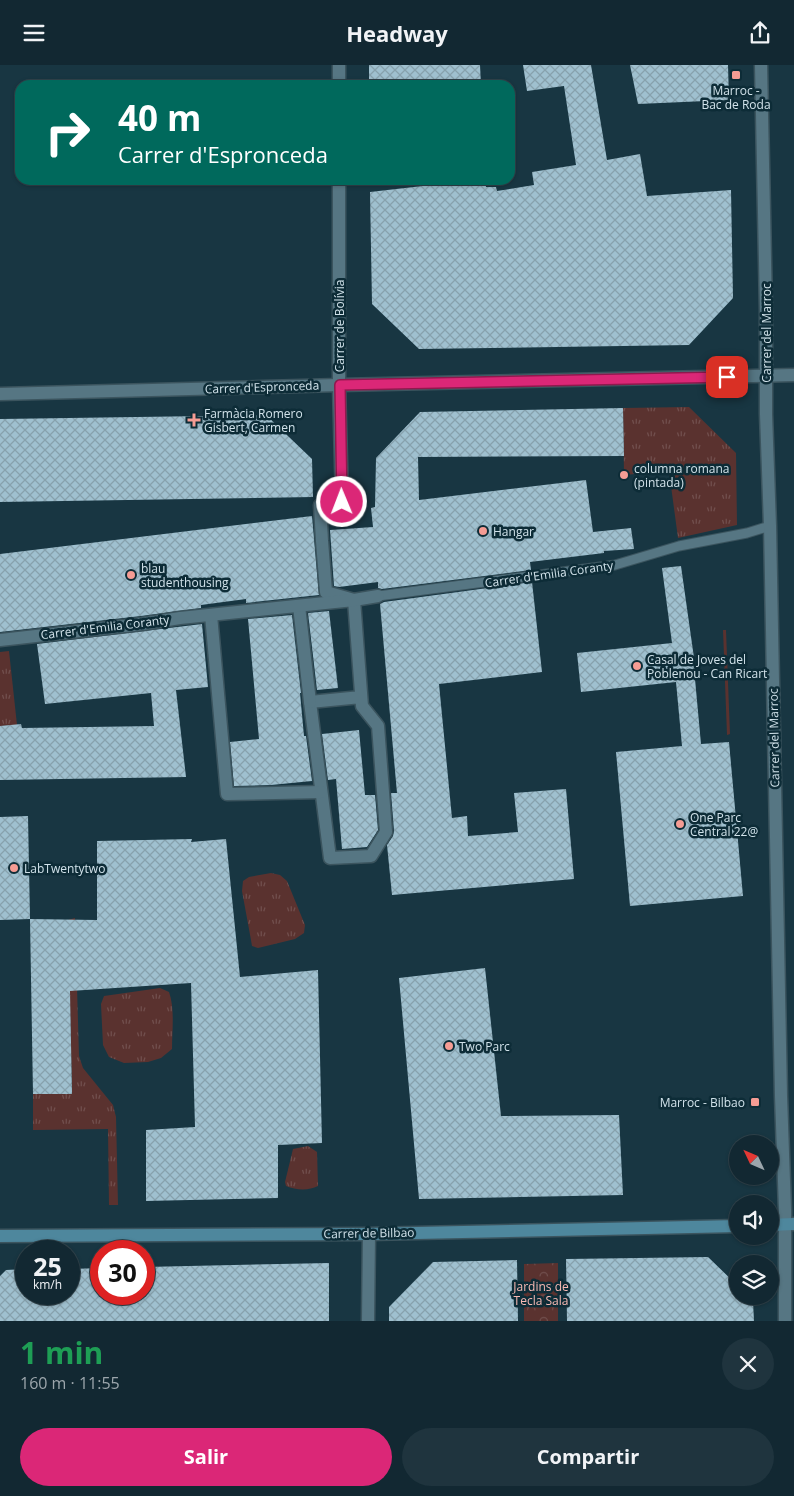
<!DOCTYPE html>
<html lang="es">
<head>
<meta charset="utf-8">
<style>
  body { margin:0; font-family:"Open Sans",sans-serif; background:#1f343e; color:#f1f3f6; height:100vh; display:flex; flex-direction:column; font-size:19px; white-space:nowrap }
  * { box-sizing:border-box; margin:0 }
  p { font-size:16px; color:#9ca6ac }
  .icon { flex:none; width:28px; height:28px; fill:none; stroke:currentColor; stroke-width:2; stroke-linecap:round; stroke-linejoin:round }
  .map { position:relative; height:1256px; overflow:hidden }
  .panel { display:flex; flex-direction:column; background:#122832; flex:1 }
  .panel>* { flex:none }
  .hud { position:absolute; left:15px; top:15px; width:500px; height:105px; border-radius:15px; box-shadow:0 1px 4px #0004,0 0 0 1px #31444d; background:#00695c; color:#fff; overflow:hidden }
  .needle { width:32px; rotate:314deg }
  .tools { position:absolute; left:729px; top:1070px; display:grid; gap:10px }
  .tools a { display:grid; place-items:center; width:50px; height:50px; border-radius:50%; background:#122832; box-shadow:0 1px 4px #0004,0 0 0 1px #31444d; font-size:25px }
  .speed { position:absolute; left:15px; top:1175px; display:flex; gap:10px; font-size:25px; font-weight:700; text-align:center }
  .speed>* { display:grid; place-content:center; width:65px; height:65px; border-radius:50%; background:#122832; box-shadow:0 1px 4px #0004,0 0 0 1px #31444d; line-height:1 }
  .speed small { font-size:12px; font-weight:400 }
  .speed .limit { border:8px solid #d22; background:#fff; color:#111 }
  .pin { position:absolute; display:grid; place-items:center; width:42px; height:42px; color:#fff; margin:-21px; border-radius:10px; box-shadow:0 2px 8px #0006 }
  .me { position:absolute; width:55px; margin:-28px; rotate:359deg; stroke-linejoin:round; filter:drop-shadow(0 0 4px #0008) }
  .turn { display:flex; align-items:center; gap:18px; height:105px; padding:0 20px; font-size:22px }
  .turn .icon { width:65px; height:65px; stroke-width:2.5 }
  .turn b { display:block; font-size:35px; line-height:42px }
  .round { display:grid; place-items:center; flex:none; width:52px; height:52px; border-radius:26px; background:#1f343e }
  .headline { display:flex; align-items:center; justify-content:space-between; height:85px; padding:0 20px }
  h1 { font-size:30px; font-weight:700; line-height:38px; color:#1e9e55 }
  .button { display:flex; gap:10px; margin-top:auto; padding:10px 20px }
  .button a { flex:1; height:58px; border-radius:30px; background:#db2777; color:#fff; font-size:20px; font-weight:700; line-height:58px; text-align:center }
  .button a+a { background:#1f343e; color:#f1f3f6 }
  header { display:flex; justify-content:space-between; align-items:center; height:65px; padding:0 20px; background:#122832; font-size:22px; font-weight:700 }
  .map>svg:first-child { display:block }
</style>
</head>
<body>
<header><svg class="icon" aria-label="menu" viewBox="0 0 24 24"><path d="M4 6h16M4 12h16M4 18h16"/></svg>Headway<svg class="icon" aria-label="share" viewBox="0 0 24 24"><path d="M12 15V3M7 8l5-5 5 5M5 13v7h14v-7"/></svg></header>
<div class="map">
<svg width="794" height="1256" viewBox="0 0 794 1256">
  <defs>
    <pattern id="grass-tufts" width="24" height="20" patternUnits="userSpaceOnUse" patternTransform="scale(1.25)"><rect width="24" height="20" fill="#5a322f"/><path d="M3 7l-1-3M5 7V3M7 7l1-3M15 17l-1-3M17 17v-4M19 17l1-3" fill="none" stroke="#714f4d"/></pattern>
    <pattern id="park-crowns" width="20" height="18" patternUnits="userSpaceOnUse" patternTransform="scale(1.25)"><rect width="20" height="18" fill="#5a322f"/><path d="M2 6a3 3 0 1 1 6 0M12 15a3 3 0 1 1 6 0" fill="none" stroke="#714f4d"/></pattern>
    <pattern id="building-cross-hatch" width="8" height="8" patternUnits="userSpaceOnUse" patternTransform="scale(1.25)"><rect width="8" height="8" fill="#9fc0cf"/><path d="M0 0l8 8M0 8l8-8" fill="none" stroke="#87a1ad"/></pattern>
  </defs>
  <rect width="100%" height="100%" fill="#183642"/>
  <g fill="url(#grass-tufts)">
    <path d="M689,342L736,388L737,460L678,473L669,406L624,410L623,343Z"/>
    <path d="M9,586L17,660L0,661V587Z"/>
    <path d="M271,808L280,810L287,816L305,860L304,868L295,874L258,883L252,881L251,875L242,826L243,816L249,812Z"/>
    <path d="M75,853L79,991L83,1003L113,1040L116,1052L118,1140H109L108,1064L33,1065V1029L72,1028L68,855Z"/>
    <path d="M160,923L169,927C175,944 172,966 172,984L161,993L148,997L124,998L109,992L103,980L101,939L104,931Z"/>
    <path d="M308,1081L317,1087L318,1121C308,1126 296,1125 286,1121L285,1117L293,1084Z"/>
  </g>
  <path fill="url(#park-crowns)" d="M558,1198V1256H524V1199Z"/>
  <path fill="#5a322f" d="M723,565H726L730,669L727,670Z"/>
  <g fill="url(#building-cross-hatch)">
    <path d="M369,0H480L481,20H369Z"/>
    <path d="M523,0H591L607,95L640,89L647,131L731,125L733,233L689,280L419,284L372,239L370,127L475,115H485L486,122H496L497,126L534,120L532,107L576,100L564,21L527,26Z"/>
    <path d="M630,0H728L729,35L638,39Z"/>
    <path d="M623,343L624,391L418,392L419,435L586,415L593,467L631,463L634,484L604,486V488L530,497L531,505L382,524L378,523V517L339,522L334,521L330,465L373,462L371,443L375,442L376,393L420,347Z"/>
    <path d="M266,350L312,394L313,432L0,437V354Z"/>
    <path d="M312,451L319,530L246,538V534L201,540V543L141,551L0,567V489Z"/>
    <path d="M681,501L697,614H695L701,679L729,677L743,831L630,841L616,687L682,681L676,617L581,627L577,588L672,578L662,503Z"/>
    <path d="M532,517L542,607L439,619L452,753L467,751L468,771L518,767L514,728L566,724L574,814L392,830L387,780L393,771L394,766L391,728H397L380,539L384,537Z"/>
    <path d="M329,546L338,623L317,625L308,548Z"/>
    <path d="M292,550L301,628H300L304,671H306L312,716L271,720L234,721L230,677L259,674L248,554Z"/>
    <path d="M202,559L208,622L176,625L186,712L0,715V661L21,659L22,663L154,661L151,628L45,639L37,579Z"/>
    <path d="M359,665L365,730H375L378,765L367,782L342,784L336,714L328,715L322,669Z"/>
    <path d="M28,751L30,854L0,855V752Z"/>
    <path d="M192,774L191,777L226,774L240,912L318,905L322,1078L278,1080V1133L146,1136V1065L195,1062L191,918L70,926L72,1029H33L30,854L97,855V776Z"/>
    <path d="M485,903L501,1051L619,1050L623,1130L419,1134L399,913Z"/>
    <path d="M708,1192L738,1221V1231H748L753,1236L754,1256H567L566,1194Z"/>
    <path d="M517,1195L518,1256H389V1242L433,1197Z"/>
    <path d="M329,1198V1256H0V1211L6,1205L26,1204V1229H69V1204L101,1203V1229H144V1202Z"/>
  </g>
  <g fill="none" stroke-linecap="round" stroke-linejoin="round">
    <defs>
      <path id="lane" d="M378,531L615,500L679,481L747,468L770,461"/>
      <g id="street">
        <path d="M339,0V20"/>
        <path d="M761,0L766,245V349L770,461L781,1031L785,1145V1256"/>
        <path d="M339,115V320L342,437"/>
        <path d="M0,329L339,320L794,310"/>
        <path d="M320,440L322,476L326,527L354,535L362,641L378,661L386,767L371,791L330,793L310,637L361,632"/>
        <path d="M299,541L310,637"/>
        <path d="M211,550L227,729L321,727"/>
        <path d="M0,575L142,559L180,553L354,535L378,531"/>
        <path d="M368,1256L369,1169"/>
      </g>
      <g id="secondary">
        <path d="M770,1160L794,1159"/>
        <path d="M0,1171L369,1169L738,1161"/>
      </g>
    </defs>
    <use href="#lane" stroke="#3b545e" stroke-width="11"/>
    <use href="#street" stroke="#3b545e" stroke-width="15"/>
    <use href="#secondary" stroke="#3b545e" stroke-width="15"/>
    <use href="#lane" stroke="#567683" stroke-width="9"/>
    <use href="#street" stroke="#567683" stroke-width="12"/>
    <use href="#secondary" stroke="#4e879d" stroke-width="12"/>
  </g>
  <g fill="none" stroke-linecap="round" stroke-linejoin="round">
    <defs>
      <path id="route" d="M342,437L340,320L727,312"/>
    </defs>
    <use href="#route" stroke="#8e194d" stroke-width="12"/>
    <use href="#route" stroke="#db2777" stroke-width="9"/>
  </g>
  <g fill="#f59c94" stroke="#0d2c37" stroke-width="2">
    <rect x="731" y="5" width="10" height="10" rx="2.5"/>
    <path d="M191.5 347.5h5v5h5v5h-5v5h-5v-5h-5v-5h5z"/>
    <circle cx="624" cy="410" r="5"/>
    <circle cx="483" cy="466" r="5"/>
    <circle cx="131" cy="510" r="5"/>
    <circle cx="637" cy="601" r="5"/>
    <circle cx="680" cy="759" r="5"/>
    <circle cx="14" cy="803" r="5"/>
    <circle cx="449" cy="981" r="5"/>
    <rect x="750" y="1032" width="10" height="10" rx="2.5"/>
  </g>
  <g text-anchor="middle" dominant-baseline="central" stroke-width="5" stroke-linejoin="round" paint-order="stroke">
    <g font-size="12" fill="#d1e2ea" stroke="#0d2c37" text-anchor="start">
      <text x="736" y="25" text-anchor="middle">Marroc -<tspan x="736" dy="14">Bac de Roda</tspan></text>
      <text x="204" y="348">Farmàcia Romero<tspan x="204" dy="14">Gisbert, Carmen</tspan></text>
      <text x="634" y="403">columna romana<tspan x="634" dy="14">(pintada)</tspan></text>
      <text x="493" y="466">Hangar</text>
      <text x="141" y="503">blau<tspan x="141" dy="14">studenthousing</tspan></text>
      <text x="647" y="594">Casal de Joves del<tspan x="647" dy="14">Poblenou - Can Ricart</tspan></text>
      <text x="690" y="752">One Parc<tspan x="690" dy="14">Central 22@</tspan></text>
      <text x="24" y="803">LabTwentytwo</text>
      <text x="459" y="981">Two Parc</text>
      <text x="745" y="1037" text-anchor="end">Marroc - Bilbao</text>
    </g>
    <g font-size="12" fill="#d1e2ea" stroke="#0d2c37">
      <text transform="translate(339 261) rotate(-90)">Carrer de Bolívia</text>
      <text transform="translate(766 268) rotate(-90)">Carrer del Marroc</text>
      <text transform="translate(262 322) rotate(-2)">Carrer d'Espronceda</text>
      <text transform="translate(549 509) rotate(-8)">Carrer d'Emilia Coranty</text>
      <text transform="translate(105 562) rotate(-7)">Carrer d'Emilia Coranty</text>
      <text transform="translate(774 673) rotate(-91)">Carrer del Marroc</text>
      <text transform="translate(369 1168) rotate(-1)">Carrer de Bilbao</text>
    </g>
    <g font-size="12" fill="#f8bab4" stroke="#0d2c37">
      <text x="541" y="1221">Jardins de<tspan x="541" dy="14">Tecla Sala</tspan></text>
    </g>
  </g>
</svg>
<div class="tools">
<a><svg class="needle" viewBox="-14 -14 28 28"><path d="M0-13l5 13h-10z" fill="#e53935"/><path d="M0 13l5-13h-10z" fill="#9ca6ac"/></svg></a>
<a><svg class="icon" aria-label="sound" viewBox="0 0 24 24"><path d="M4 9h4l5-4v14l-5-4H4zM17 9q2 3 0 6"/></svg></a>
<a><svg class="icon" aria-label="layers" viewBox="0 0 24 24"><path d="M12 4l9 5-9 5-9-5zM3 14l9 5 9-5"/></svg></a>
</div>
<div class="speed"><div>25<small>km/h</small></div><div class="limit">30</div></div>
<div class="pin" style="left:727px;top:312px;background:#d93025"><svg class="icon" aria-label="arrive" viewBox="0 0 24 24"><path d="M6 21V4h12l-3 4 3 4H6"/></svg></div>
<svg class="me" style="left:342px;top:437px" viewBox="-20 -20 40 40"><circle r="17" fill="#db2777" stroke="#fff" stroke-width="3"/><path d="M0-11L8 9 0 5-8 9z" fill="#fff"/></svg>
<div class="hud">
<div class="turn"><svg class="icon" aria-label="right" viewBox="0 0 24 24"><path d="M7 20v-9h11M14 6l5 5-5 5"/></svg><div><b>40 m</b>Carrer d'Espronceda</div></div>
</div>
</div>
<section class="panel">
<div class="headline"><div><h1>1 min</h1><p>160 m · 11:55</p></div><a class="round"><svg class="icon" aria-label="close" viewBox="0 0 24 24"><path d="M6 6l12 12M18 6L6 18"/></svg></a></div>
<div class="button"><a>Salir</a><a>Compartir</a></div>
</section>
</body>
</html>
